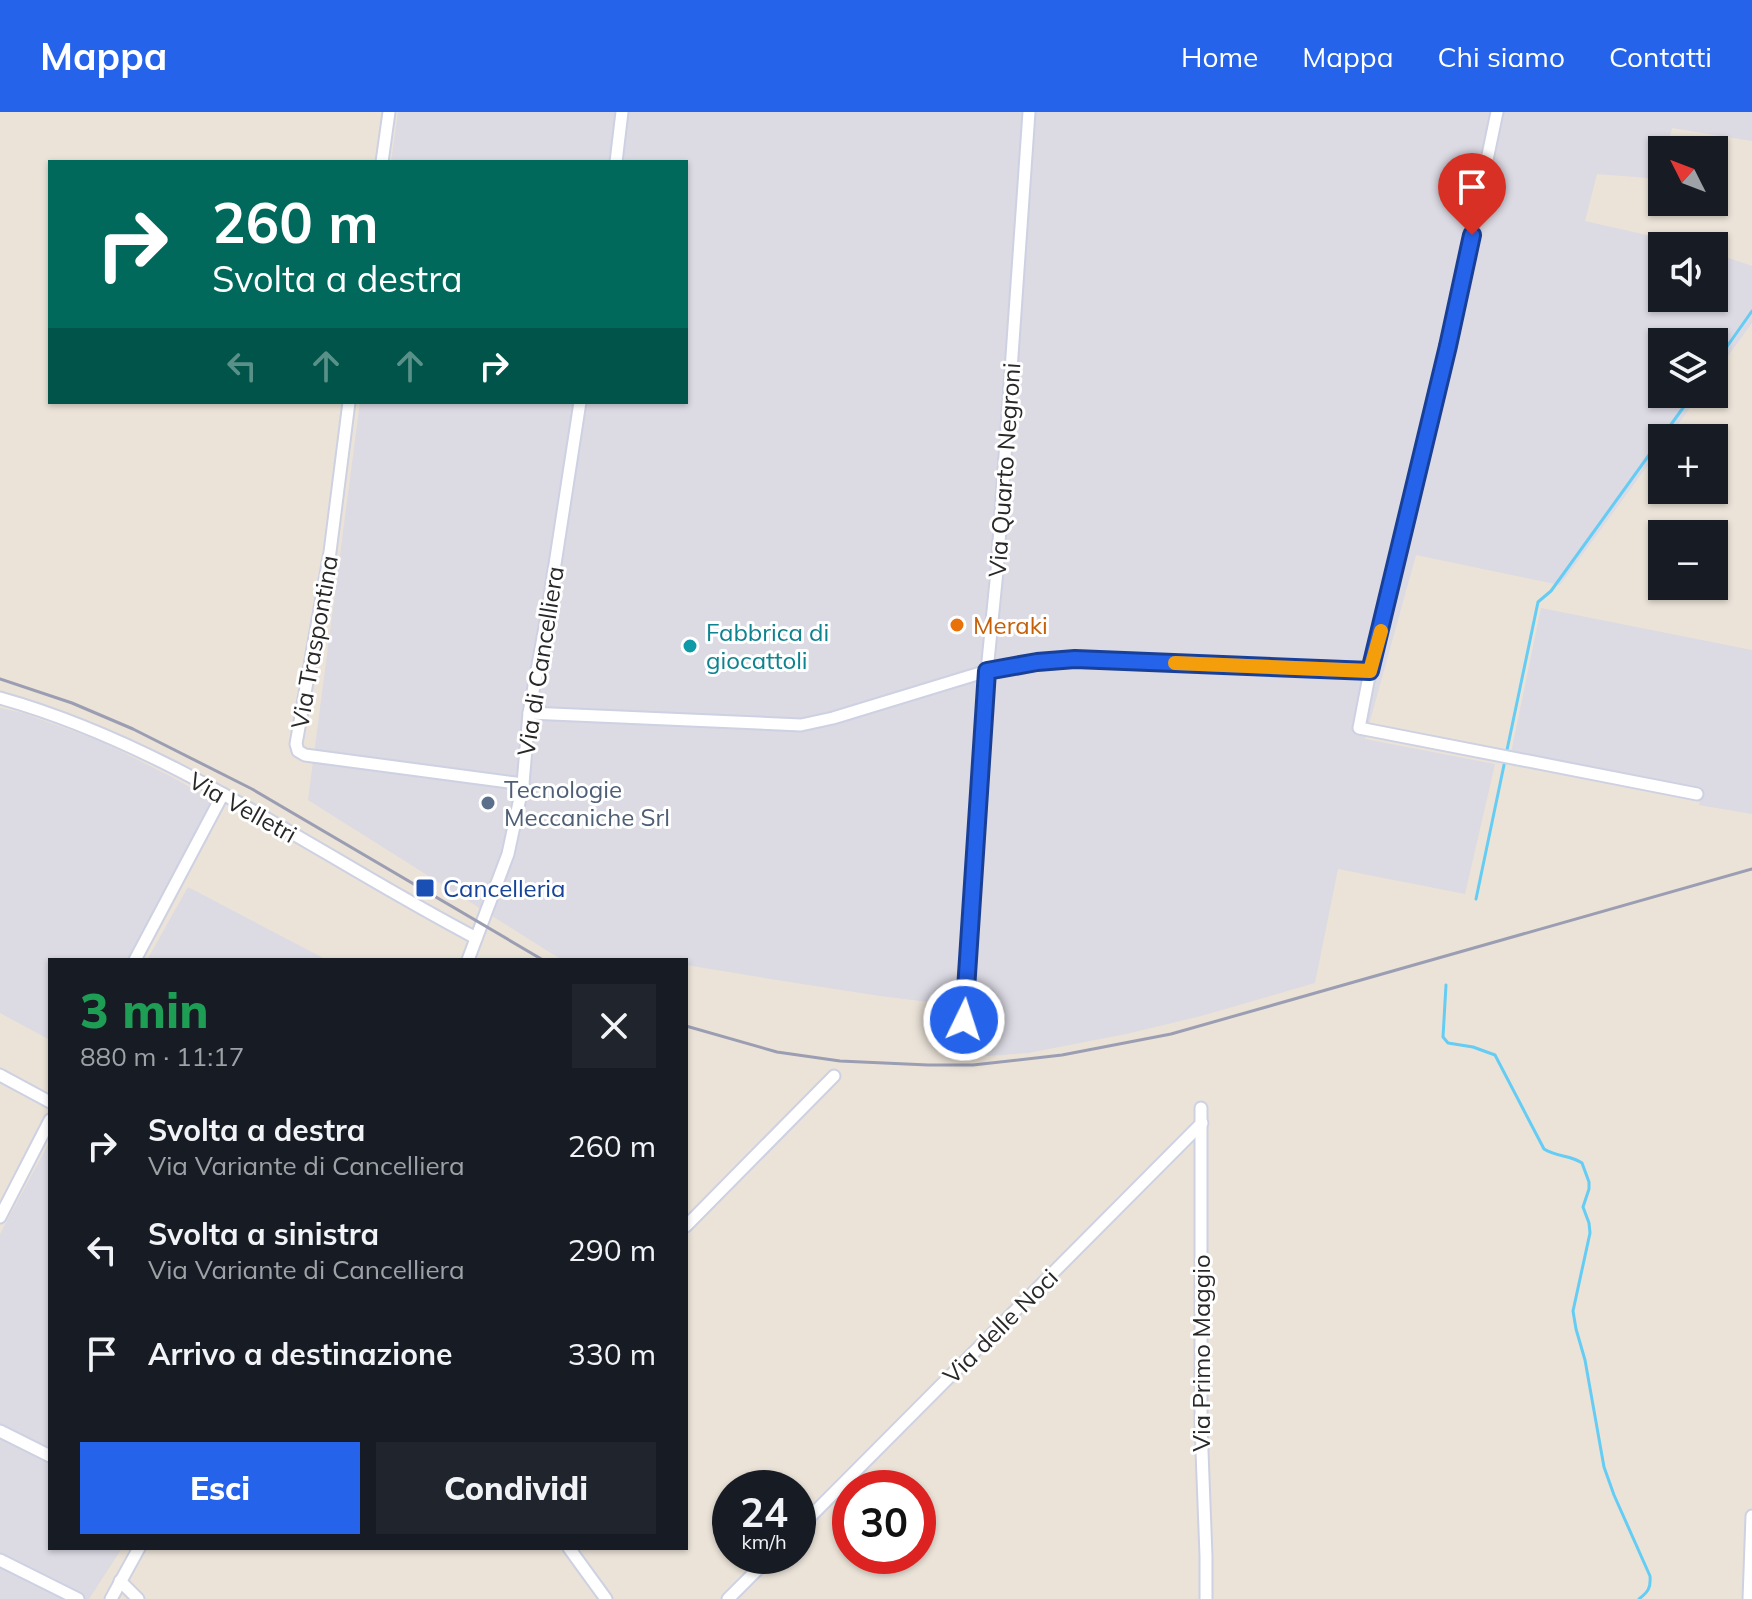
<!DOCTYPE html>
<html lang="it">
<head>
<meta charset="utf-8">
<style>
  body { margin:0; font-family:Mulish,sans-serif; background:#20242c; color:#f1f3f6; height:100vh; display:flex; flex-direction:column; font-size:30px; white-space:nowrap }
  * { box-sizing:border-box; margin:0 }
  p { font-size:26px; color:#9ea1a6 }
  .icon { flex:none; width:44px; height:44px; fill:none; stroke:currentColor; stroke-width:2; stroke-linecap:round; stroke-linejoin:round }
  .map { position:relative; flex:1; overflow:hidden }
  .panel { position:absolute; left:48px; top:846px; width:640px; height:592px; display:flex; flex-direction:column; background:#171b24; border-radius:0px; box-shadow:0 2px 6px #0004 }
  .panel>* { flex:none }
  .banner { position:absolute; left:48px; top:48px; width:640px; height:244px; border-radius:0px; box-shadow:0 2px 6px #0004; background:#00695c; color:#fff; overflow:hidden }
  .needle { width:52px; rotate:312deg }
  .fabs { position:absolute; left:1648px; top:24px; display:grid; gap:16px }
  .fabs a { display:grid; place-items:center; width:80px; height:80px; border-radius:0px; background:#171b24; box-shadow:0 2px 6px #0004; font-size:40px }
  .speed { position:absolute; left:712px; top:1358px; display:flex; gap:16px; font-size:40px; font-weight:700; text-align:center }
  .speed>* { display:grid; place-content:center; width:104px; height:104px; border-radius:50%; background:#171b24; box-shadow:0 2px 6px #0004; line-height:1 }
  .speed small { font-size:20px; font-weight:400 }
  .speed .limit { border:12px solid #d22; background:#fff; color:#111 }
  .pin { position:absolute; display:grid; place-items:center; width:68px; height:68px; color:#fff; margin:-82px -34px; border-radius:50% 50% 50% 0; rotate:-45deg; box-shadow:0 0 8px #0007 }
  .pin .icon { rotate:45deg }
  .me { position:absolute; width:88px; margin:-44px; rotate:4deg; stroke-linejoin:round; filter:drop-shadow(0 0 6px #0008) }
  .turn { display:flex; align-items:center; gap:28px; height:168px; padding:0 32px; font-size:36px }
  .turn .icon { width:104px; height:104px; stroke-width:2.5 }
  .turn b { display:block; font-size:56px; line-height:68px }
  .lanes { display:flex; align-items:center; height:76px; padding:0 32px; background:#0003; justify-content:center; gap:40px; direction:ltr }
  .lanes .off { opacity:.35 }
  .round { display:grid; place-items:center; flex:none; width:84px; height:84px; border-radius:0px; background:#20242c }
  .head { display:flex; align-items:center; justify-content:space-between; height:136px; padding:0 32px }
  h1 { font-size:48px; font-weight:800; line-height:60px; color:#1e9e55 }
  .button { display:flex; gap:16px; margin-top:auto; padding:16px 32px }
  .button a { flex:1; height:92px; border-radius:0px; background:#2563eb; color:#fff; font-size:32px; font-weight:800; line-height:92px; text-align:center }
  .button a+a { background:#20242c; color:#f1f3f6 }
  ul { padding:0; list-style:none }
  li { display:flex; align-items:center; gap:24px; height:104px; padding:0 32px }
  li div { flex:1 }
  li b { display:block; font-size:30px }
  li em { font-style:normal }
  header { display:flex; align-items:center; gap:48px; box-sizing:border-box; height:112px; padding:0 40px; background:#2563eb; color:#fff }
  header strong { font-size:38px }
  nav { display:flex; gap:44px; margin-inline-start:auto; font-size:28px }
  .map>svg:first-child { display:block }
</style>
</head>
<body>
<header>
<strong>Mappa</strong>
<nav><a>Home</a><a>Mappa</a><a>Chi siamo</a><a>Contatti</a></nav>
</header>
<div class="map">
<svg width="1752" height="1487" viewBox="0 0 1752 1487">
  <rect width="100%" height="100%" fill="#ebe3d8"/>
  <g fill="#dcdae3">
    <path d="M398,0H1752V29L1672,16L1667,38H1662L1661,67L1597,62L1585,109L1695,134H1662V186H1714V141L1752,154V211L1714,263V230H1662V282H1700L1668,326H1662V334L1560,473L1416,443L1365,627L1495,652L1465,782L1338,757L1315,871L1201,904L1126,922L1028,941L971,945L974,893H953L880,884L783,869L686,853V848H562L308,688L360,290H686V50H391Z"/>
    <path d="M1541,496L1752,538V702L1699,693L1702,676L1511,641Z"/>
    <path d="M0,596L23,601L100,629L172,665L216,690L129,848H50V928L0,901Z"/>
    <path d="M188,775L327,848H147Z"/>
    <path d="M50,1029V1436H122L89,1487H0V1122Z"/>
  </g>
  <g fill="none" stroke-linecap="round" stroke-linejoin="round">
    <g stroke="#65ccf4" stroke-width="3">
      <path d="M1714,253L1752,199"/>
      <path d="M1507,638L1538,490L1551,479L1693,282"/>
      <path d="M1476,787L1504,653"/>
      <path d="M1446,873L1443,925L1448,931L1473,935L1495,943L1544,1037C1556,1045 1571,1043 1582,1051L1589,1070V1077L1583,1095L1589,1111L1590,1121L1573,1199L1576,1217L1585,1248L1604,1355L1614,1383L1650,1464C1651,1476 1648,1480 1639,1487"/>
    </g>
    <defs>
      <g id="minor">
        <path d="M1497,0L1448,234L1370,559L1359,616L1697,682"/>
        <path d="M382,50L389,0"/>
        <path d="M616,50L622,0"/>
        <path d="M349,290L330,440L296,632L298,639L305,643L523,672"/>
        <path d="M0,586C172,634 319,744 476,826"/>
        <path d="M529,601L801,613L833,606L987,559L1050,548L1087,547L1370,559"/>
        <path d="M135,848L223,682"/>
        <path d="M468,848L508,742L523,672L529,601L547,504L580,290"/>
        <path d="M964,908L987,559L997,459L1029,0"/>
        <path d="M0,963L50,990"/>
        <path d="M1201,996V1313L1206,1444V1487"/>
        <path d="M0,1105L50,1008"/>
        <path d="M686,1114L834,964"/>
        <path d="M0,1319L50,1344"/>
        <path d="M798,1417L1202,1011"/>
        <path d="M569,1436L606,1487"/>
        <path d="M0,1448L78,1487"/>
        <path d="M120,1469L138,1487"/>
        <path d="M111,1487L139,1436"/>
        <path d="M728,1487L771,1444"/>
        <path d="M1749,1487L1752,1404"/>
      </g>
    </defs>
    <use href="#minor" stroke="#cdd1e2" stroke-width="15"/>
    <use href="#minor" stroke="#fff" stroke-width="11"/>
    <g stroke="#9b9eb3" stroke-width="3">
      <path d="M0,567L72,591L133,617L252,677L543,848"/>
      <path d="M686,914L777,940L840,949L928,953H973L1062,943L1171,922L1752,757"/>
    </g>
  </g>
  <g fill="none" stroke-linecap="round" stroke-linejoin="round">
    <defs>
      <path id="route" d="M964,908L987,559L1037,550L1075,547L1370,559L1448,234L1472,123"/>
    </defs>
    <use href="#route" stroke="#184099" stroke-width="20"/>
    <use href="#route" stroke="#2563eb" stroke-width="14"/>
    <path stroke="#f59e0b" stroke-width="14" d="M1175,551L1370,559L1381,519"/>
  </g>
  <circle fill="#e8710a" stroke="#fff" stroke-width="3" cx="957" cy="513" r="8"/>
  <circle fill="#0f9aa8" stroke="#fff" stroke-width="3" cx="690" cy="534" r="8"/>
  <circle fill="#5c6f8a" stroke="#fff" stroke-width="3" cx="488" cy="691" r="8"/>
  <rect fill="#1a4fb4" stroke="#fff" stroke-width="3" x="415" y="766" width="20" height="20" rx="4"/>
  <g text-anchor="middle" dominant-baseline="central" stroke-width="6" stroke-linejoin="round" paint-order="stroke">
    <g font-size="24" fill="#282828" stroke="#fff">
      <text transform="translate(1004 358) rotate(-86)">Via Quarto Negroni</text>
      <text transform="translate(314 530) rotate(-80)">Via Traspontina</text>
      <text transform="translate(540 549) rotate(-81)">Via di Cancelliera</text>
      <text transform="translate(243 695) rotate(29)">Via Velletri</text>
      <text transform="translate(1000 1214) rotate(-45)">Via delle Noci</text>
      <text transform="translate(1201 1241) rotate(-90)">Via Primo Maggio</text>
    </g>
    <g font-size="24" fill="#c56008" stroke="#fff" text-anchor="start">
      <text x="973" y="513">Meraki</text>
    </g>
    <g font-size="24" fill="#0d838f" stroke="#fff" text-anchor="start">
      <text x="706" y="520">Fabbrica di<tspan x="706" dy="28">giocattoli</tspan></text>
    </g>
    <g font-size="24" fill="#4e5e75" stroke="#fff" text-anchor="start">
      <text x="504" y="677">Tecnologie<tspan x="504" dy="28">Meccaniche Srl</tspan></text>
    </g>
    <g font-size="24" fill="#164399" stroke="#fff" text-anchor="start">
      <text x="443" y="776">Cancelleria</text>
    </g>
  </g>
</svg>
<div class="fabs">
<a><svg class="needle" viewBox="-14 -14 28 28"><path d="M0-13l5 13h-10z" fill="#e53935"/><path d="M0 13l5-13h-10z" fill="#9ea1a6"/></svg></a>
<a><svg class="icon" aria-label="sound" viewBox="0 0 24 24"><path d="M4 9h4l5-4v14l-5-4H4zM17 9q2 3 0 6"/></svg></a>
<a><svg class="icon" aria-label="layers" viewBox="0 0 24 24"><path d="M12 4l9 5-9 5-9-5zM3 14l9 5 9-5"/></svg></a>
<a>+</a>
<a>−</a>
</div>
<div class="speed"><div>24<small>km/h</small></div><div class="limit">30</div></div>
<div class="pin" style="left:1472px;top:123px;background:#d93025"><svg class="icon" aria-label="arrive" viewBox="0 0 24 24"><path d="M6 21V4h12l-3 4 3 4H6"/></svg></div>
<svg class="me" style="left:964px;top:908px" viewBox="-20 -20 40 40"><circle r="17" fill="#2563eb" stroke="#fff" stroke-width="3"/><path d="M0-11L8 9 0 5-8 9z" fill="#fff"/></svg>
<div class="banner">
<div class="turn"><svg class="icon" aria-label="right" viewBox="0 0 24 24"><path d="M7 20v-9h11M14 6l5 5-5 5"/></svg><div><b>260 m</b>Svolta a destra</div></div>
<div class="lanes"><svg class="icon off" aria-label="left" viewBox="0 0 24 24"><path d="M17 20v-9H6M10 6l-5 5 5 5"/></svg><svg class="icon off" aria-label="ahead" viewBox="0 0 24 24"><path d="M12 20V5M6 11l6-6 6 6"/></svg><svg class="icon off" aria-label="ahead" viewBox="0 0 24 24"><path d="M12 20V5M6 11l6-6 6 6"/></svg><svg class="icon" aria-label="right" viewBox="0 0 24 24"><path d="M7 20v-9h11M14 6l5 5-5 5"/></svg></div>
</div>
<section class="panel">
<div class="head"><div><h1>3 min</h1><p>880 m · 11:17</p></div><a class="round"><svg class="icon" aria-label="close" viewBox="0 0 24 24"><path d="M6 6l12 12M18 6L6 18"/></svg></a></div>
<ul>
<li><svg class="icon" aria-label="right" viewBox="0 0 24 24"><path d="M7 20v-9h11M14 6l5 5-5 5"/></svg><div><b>Svolta a destra</b><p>Via Variante di Cancelliera</p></div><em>260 m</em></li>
<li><svg class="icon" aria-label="left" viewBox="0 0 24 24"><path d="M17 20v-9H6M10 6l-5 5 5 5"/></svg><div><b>Svolta a sinistra</b><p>Via Variante di Cancelliera</p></div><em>290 m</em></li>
<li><svg class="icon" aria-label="arrive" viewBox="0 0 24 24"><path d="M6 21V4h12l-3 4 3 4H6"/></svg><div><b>Arrivo a destinazione</b></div><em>330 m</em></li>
</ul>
<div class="button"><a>Esci</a><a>Condividi</a></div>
</section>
</div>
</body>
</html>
